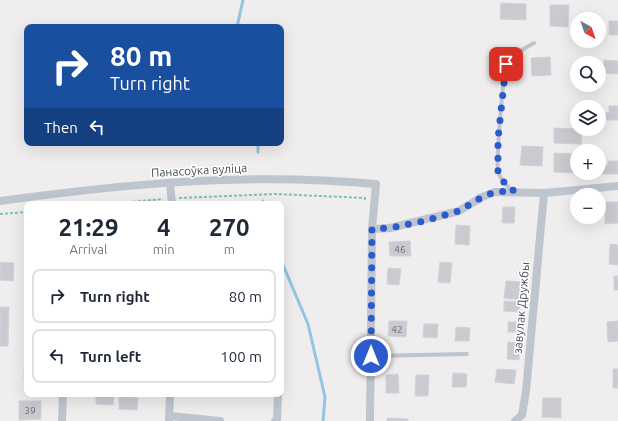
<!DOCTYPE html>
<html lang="en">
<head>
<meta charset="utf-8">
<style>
  body { margin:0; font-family:Ubuntu,sans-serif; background:#f6f6f7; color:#1f2937; height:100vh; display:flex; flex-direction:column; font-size:15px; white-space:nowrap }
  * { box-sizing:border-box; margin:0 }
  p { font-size:13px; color:#747a83 }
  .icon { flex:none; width:22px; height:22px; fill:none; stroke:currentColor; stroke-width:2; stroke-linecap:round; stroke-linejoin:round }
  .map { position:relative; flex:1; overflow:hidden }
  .panel { position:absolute; left:24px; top:201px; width:260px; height:196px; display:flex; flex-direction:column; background:#fff; border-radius:8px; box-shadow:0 4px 16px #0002 }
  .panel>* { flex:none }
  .hud { position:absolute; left:24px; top:24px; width:260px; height:122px; border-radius:8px; box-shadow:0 4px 16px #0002; background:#1a4fa0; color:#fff; overflow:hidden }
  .needle { width:26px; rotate:140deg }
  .fabs { position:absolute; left:570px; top:12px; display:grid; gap:8px }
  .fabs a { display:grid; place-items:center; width:36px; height:36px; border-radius:50%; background:#fff; box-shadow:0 4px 16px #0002; font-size:20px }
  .pin { position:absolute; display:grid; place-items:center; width:34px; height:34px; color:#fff; margin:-17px; border-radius:8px; box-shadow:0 2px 6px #0006 }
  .me { position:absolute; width:44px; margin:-22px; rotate:0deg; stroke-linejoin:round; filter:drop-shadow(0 0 3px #0008) }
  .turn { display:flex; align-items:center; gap:14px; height:84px; padding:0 20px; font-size:18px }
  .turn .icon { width:52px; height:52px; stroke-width:2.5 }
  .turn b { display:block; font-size:28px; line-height:34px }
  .then { display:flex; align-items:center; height:38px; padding:0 20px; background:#0003; gap:8px; font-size:15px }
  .eta { display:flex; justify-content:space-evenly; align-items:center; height:68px; text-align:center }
  .eta b { font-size:24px; font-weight:700; line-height:28px }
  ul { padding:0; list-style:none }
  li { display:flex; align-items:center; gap:12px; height:54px; margin:0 8px 6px; padding:0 12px; border:2px solid #e0e1e3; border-radius:8px }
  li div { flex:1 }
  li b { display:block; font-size:15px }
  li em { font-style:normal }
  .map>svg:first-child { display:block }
</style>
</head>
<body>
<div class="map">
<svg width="618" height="421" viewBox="0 0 618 421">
  <rect width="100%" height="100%" fill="#efeded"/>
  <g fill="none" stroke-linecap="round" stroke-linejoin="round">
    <g stroke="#91c6e2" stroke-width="3">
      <path d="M237,27L243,0"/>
      <path d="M258,152V143"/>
      <path d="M263,201L264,204"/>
      <path d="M281,260L308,324L325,397L323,421"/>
    </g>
  </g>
  <g fill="#cacbd1" stroke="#d1d2d8">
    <path d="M501,3L526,4V20L500,19Z"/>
    <path d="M550,5H569L568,27L550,26Z"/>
    <rect x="609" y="21" width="9" height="14"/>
    <path d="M550,57L551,75L532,76L531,58Z"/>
    <path d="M604,60L618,61V74L603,73Z"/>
    <path d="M609,106H618V120H602V112L609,113Z"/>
    <path d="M554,128L582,129L581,144L554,143Z"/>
    <path d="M522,146L543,147L542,166L520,165Z"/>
    <path d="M554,153L577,154V173L554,172Z"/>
    <path d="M608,161H618V174H602V165H608Z"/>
    <path d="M572,199H577V216H573Z"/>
    <path d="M605,202H618V223L605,224Z"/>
    <path d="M503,207H515L514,223H502Z"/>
    <path d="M456,225L470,226L469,245L455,244Z"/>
    <path d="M410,241L411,256H390L389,242Z"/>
    <path d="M610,244L618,245V265L609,264Z"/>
    <path d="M0,262L14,263L13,281L0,280Z"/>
    <path d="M440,262L452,263L450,283L438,282Z"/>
    <path d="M388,268L401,269L399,285L387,284Z"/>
    <rect x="614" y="276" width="4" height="14"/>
    <path d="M506,281L523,282L521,300L504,298Z"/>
    <path d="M504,301L520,302L519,312L504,311Z"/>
    <path d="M0,307H9L8,346H0Z"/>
    <path d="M389,321H407L406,337L388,336Z"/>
    <path d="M618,321V341L608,342L607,322Z"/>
    <path d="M508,322H519L518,332H508Z"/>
    <path d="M424,324H438L437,338L423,337Z"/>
    <path d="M456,327L470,328L469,341H455Z"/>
    <path d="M508,342L520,343L519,360L507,359Z"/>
    <path d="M25,358H27V379H24Z"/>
    <path d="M497,369L516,370L514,384L495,382Z"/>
    <rect x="613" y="369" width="5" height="19"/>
    <path d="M453,373L467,374L466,387H452Z"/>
    <path d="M398,374L399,393H386V375Z"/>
    <path d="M416,375H429L428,396H415Z"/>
    <path d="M96,394H114L113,405L96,404Z"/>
    <path d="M119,397L138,398L137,410L119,409Z"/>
    <path d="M543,398H561V418L542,417Z"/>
    <path d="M19,401H41V419L19,420Z"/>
    <path d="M387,418L408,419V421H387Z"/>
  </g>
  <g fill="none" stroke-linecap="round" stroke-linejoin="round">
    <g stroke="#7bc3a9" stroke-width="2" stroke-dasharray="3 2" stroke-linecap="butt">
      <path d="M179,198L275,194L365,198V200"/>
      <path d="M108,204L163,199"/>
      <path d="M0,214L27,212"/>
    </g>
    <g stroke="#bfc5ce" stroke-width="4">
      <path d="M513,191C507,186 501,180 498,172C496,162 503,71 507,64C512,55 525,48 534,43"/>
      <path d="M371,356L467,354"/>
    </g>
    <g stroke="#bfc5ce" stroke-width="8">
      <path d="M170,183L172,204"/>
      <path d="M0,201C124,184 250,172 376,184L372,229L390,228L459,211L482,197L495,192L544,193L618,186"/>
      <path d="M170,416L220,421"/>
      <path d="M62,421L63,394"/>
      <path d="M169,421L170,394"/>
      <path d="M275,421L277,419L278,394"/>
      <path d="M370,421L372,229"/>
      <path d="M515,421L522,415L526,391L544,193"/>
    </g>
  </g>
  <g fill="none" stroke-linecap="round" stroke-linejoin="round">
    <path stroke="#2c5ccb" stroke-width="7" stroke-dasharray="0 12.6" d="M371,356L372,229L390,228L424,221L459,211L482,197L495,192L514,191L505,184L498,171V139L506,64"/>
  </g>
  <g text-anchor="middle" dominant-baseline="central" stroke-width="3" stroke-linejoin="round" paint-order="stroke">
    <g font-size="10" fill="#686d76">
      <text x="400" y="249">46</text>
      <text x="397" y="329">42</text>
      <text x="30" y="410">39</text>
    </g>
    <g font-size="12" fill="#474e58" stroke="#fff">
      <text transform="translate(199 170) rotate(-3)">Панасоўка вуліца</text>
      <text transform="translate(521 308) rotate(-85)">завулак Дружбы</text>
    </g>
  </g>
</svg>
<div class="fabs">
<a><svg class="needle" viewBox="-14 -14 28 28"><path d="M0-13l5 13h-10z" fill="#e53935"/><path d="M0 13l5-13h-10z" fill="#747a83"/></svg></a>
<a><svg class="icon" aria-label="search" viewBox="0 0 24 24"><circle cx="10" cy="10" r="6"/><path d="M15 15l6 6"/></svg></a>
<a><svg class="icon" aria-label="layers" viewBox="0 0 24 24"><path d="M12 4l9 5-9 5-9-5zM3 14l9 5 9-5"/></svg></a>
<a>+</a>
<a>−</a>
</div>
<div class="pin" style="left:506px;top:64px;background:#d93025"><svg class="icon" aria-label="arrive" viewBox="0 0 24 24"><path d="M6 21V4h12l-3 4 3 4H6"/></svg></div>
<svg class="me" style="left:371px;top:356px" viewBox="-20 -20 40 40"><circle r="17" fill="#2c5ccb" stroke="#fff" stroke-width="3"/><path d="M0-11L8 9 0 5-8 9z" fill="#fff"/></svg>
<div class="hud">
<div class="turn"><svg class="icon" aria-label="right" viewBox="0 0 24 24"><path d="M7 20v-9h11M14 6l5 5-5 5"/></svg><div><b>80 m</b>Turn right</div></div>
<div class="then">Then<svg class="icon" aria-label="left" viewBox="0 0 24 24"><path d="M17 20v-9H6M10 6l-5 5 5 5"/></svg></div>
</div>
<section class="panel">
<div class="eta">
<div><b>21:29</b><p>Arrival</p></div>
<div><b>4</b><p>min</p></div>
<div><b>270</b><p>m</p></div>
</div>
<ul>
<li><svg class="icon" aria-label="right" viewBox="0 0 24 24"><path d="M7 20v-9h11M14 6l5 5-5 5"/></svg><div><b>Turn right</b></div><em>80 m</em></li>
<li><svg class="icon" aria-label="left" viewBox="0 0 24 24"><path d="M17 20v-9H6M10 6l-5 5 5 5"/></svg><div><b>Turn left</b></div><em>100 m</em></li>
</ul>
</section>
</div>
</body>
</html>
